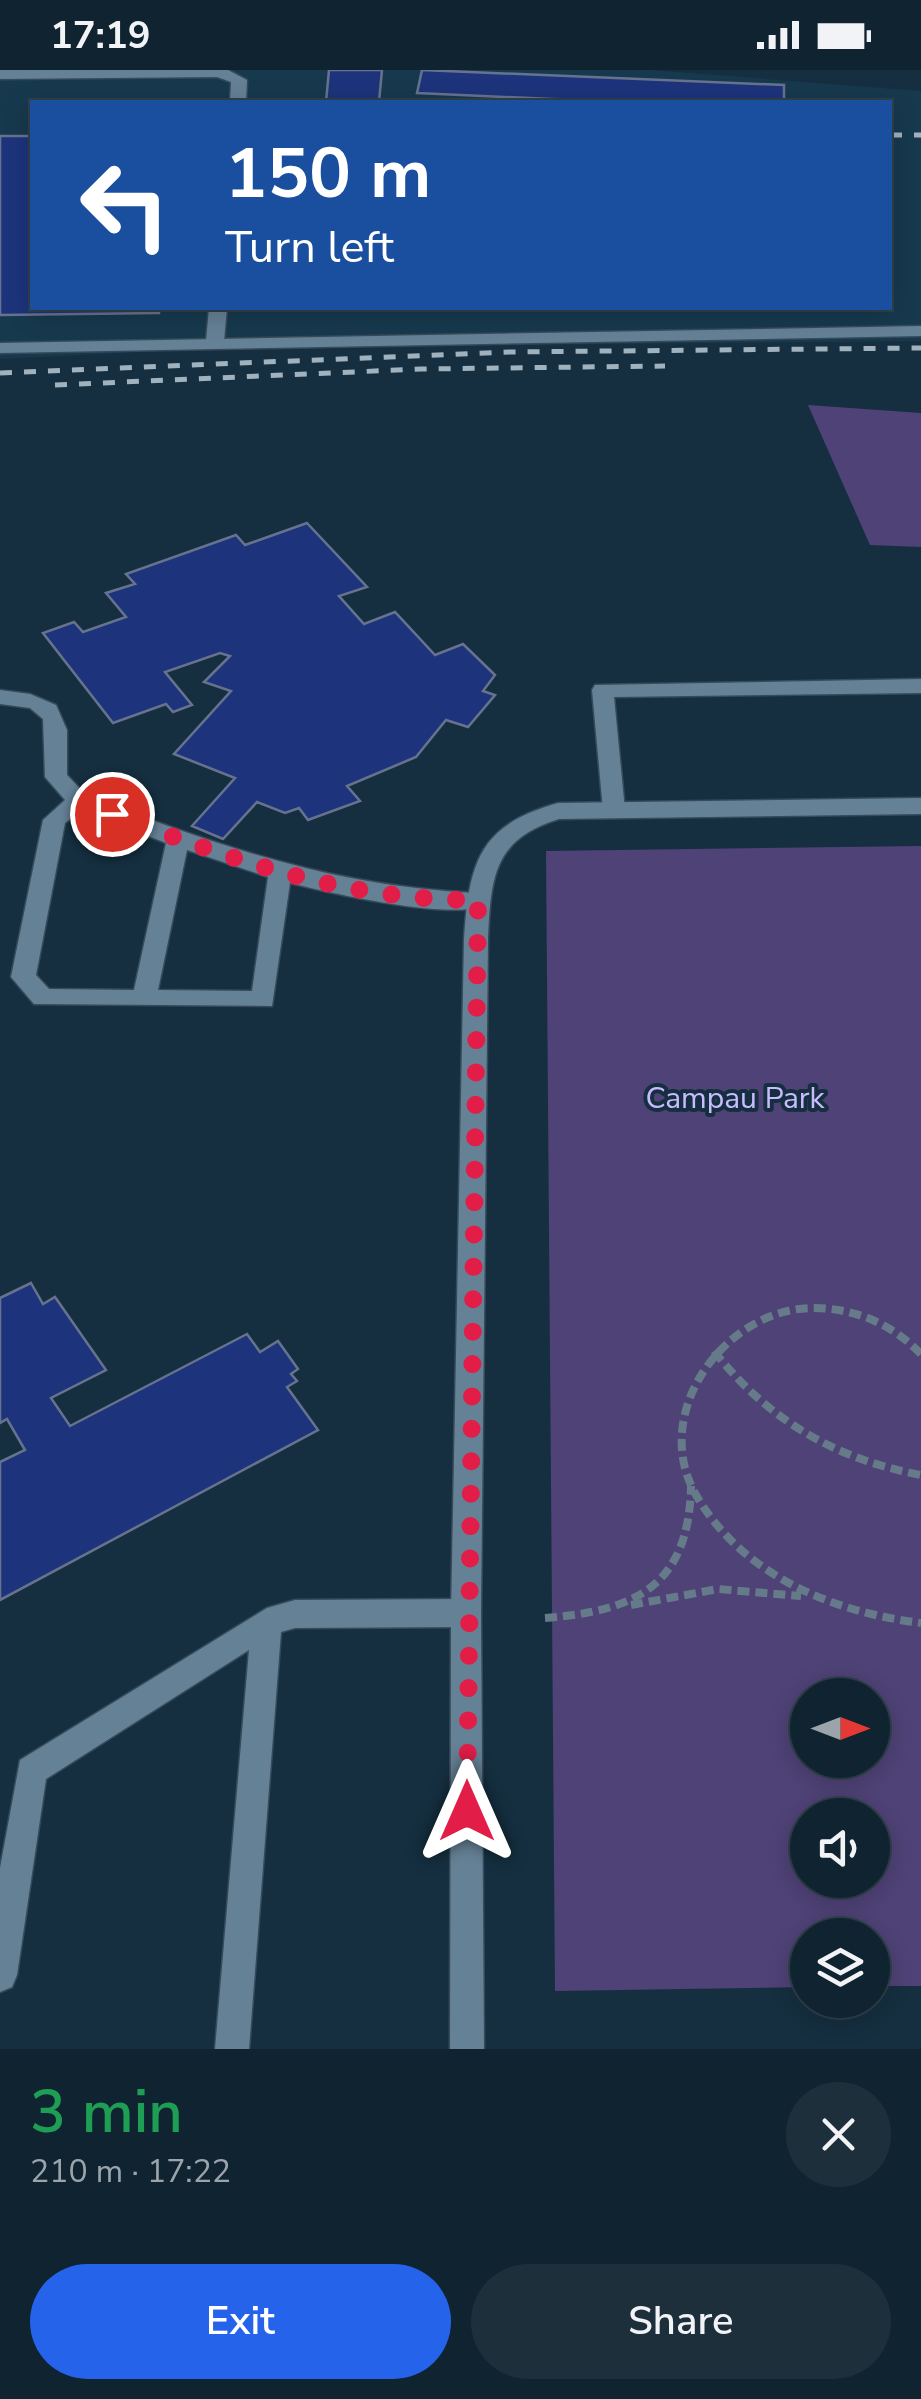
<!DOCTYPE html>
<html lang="en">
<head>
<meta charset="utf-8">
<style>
  body { margin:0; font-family:"Nunito Sans",sans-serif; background:#1e2f3c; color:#f1f3f6; height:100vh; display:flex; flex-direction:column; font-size:38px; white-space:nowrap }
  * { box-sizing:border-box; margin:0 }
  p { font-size:32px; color:#9ca4ab }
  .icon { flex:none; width:55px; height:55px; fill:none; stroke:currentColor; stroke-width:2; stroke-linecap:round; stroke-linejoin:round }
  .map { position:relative; height:1979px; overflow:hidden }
  .drawer { display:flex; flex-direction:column; background:#102330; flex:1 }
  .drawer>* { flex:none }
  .banner { position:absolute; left:30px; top:30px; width:862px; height:210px; border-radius:0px; box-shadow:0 5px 25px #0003,0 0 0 2px #30404c; background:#1a4fa0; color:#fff; overflow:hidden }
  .needle { width:65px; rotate:90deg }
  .buttons { position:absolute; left:790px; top:1608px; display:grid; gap:20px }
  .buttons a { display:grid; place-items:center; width:100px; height:100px; border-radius:50%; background:#102330; box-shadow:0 5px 25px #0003,0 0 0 2px #30404c; font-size:50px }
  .pin { position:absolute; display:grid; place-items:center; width:85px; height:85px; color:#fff; margin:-42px; border:5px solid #fff; border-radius:50%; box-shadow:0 2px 10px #0007 }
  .me { position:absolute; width:110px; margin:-55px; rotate:0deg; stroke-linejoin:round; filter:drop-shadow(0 0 8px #0008) }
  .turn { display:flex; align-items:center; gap:35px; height:210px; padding:0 30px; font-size:45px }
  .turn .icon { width:130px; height:130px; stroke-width:2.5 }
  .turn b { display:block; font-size:70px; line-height:85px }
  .round { display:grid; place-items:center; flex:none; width:105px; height:105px; border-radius:52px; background:#1e2f3c }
  .headline { display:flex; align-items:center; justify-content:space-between; height:170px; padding:0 30px }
  h1 { font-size:60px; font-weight:600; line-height:75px; color:#1e9e55 }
  .button { display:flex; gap:20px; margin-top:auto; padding:20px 30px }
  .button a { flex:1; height:115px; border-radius:60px; background:#2563eb; color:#fff; font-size:40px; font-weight:600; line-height:115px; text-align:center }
  .button a+a { background:#1e2f3c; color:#f1f3f6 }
  .status { display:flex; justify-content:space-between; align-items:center; height:70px; padding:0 50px; background:#102330; direction:ltr }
  .status svg { height:28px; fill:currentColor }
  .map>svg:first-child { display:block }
</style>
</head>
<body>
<div class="status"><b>17:19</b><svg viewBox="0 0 49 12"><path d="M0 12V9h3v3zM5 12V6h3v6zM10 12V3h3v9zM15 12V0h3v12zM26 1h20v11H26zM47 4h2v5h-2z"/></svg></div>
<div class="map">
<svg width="921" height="1979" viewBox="0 0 921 1979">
  <rect width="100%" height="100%" fill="#152f40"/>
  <path fill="#17394e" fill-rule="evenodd" d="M0,0H651L921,21V271L220,278L0,289ZM32,32H890V238H32Z"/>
  <g fill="#4f4276" fill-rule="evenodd">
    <path d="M808,335L921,343V477L870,475Z"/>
    <path d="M921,776V1916H873L872,1865H808L807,1917L555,1921L546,781ZM808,1625H872V1690H808ZM808,1745H872V1810H808Z"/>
  </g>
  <g fill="#1d347c" stroke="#67738e" stroke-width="2.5">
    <path d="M329,0H382L379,32H326Z"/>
    <path d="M422,0L784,15V32H619L417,23Z"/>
    <path d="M0,66H32V238H159V243L0,245Z"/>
    <path d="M307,453L367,517L339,526L364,554L395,542L435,585L463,574L495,605L483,621L495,625L468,657L446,650L416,687L347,716L360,731L308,750L299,738L285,743L257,732L223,769L192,756L235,708L174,684L231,621L204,612L230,586L220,583L165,602L192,635L173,642L166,634L113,653L43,563L74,552L83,562L126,547L106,523L135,514L126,504L236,465L245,475Z"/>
    <path d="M31,1213L43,1234L55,1227L106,1300L51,1328L70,1356L247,1264L260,1282L278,1271L298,1299L291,1304L297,1311L287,1317L318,1360L0,1530V1392L25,1380L7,1349L0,1353V1228Z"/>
  </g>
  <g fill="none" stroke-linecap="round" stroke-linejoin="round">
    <defs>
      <g id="lane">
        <path d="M0,0H228L247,10L246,32H230L231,12L217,7L0,9Z"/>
        <path d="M209,238H227L224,271L215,276L206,271Z"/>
        <path d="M921,609V623L614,627L625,740L614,748L603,740L592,620L595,615Z"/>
        <path d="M0,620L30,624L56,635L67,660V705L87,726C219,776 335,817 478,823L490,831C471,856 322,821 290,813L272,936L34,934L11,907L43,750L65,730L45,707L43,649L30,638L0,634ZM82,740L166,773L134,920L49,919L36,905L65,753ZM187,780L268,807L252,921L158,920Z"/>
        <path d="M466,1529L477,1533L481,1543L477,1553L466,1557L295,1558L281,1562L249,1979H215L249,1580L46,1709L17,1905L12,1917L0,1922V1798L20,1690L267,1538L295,1530Z"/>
      </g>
      <g id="street">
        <path d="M921,256V266L0,283V273Z"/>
        <path d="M921,728V744L559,749C493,769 491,808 488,869L481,1543L484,1979H450L451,1543L464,869C469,792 479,755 558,733Z"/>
      </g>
    </defs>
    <use href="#lane" stroke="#364a59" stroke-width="3"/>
    <use href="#street" stroke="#364a59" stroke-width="3"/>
    <g stroke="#667b89" stroke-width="8" stroke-dasharray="12 6" stroke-linecap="butt">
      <path d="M714,1281C768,1350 835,1389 921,1405"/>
      <path d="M921,1284C891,1253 854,1238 812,1238C725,1239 649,1343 696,1425C743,1506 833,1542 921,1553"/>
      <path d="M631,1535L718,1519L801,1526"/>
      <path d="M545,1548C637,1541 689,1515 691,1416"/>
    </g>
    <use href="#lane" fill="#658195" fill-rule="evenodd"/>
    <use href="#street" fill="#658195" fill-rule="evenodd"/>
    <g stroke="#a0b2be" stroke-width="5" stroke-dasharray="12 12" stroke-linecap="butt">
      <path d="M890,65H921"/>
      <path d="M0,303L509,282L921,278"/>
      <path d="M55,315L421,299L665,296"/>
    </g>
  </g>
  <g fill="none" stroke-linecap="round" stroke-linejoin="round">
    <path stroke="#e11d48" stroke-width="18" stroke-dasharray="0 32.4" d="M112,744C237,791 342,830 478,830L467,1741"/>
  </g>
  <g text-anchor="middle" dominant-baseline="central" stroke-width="8" stroke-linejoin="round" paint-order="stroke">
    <g font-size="30" fill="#c9bbfe" stroke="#152f40">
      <text x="735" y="1028">Campau Park</text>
    </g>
  </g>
</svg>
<div class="buttons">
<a><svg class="needle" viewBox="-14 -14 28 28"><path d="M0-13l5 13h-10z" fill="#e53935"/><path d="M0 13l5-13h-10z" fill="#9ca4ab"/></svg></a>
<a><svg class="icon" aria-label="sound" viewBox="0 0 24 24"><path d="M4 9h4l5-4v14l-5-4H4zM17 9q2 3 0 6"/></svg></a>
<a><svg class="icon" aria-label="layers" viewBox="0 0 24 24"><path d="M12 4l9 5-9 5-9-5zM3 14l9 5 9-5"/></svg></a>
</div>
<div class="pin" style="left:112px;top:744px;background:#d93025"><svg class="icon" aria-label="arrive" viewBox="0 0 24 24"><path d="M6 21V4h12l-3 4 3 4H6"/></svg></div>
<svg class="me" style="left:467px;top:1741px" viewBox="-20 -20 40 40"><path d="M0-17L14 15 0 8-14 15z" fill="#e11d48" stroke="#fff" stroke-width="4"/></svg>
<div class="banner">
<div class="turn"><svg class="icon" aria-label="left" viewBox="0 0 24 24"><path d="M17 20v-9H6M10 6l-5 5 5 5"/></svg><div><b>150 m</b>Turn left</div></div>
</div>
</div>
<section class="drawer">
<div class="headline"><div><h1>3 min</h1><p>210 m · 17:22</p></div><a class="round"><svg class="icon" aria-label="close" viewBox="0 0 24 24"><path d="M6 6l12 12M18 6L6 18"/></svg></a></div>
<div class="button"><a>Exit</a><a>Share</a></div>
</section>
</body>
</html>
